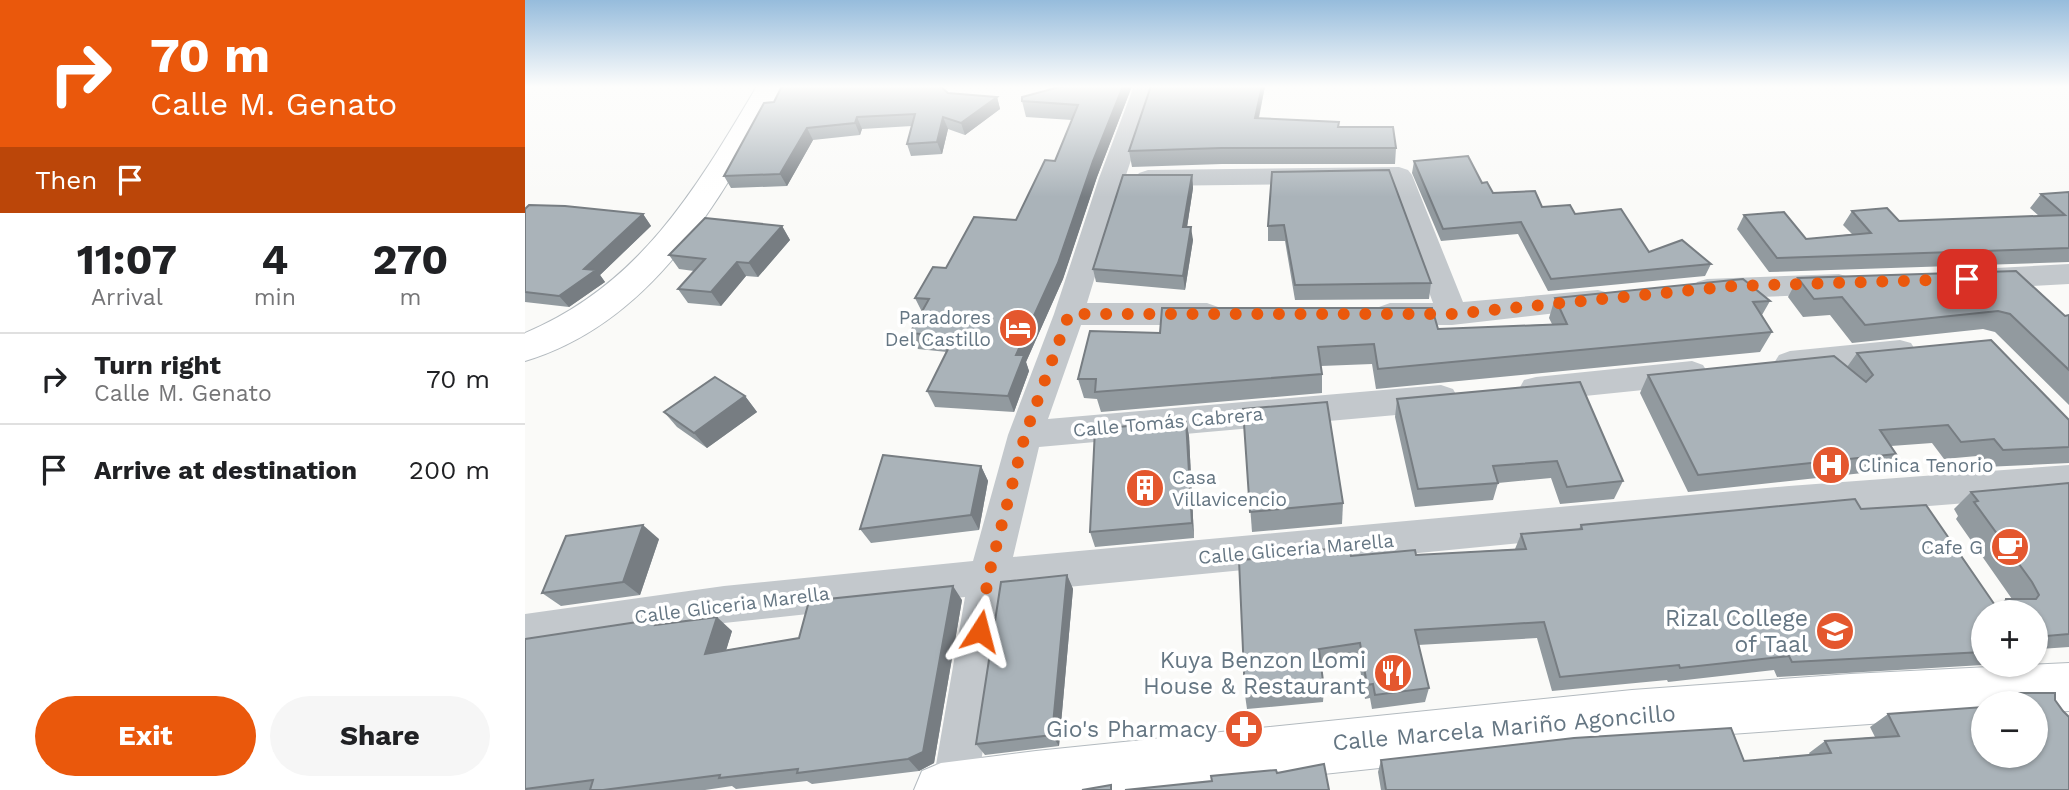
<!DOCTYPE html>
<html lang="en">
<head>
<meta charset="utf-8">
<style>
  body { margin:0; font-family:"Work Sans",sans-serif; background:#f6f6f6; color:#202124; height:100vh; display:flex; flex-direction:column; font-size:26px; white-space:nowrap }
  * { box-sizing:border-box; margin:0 }
  p { font-size:23px; color:#757577 }
  .icon { flex:none; width:38px; height:38px; fill:none; stroke:currentColor; stroke-width:2; stroke-linecap:round; stroke-linejoin:round }
  .map { position:relative; flex:1; overflow:hidden }
  .panel { display:flex; flex-direction:column; background:#fff; width:525px }
  .panel>* { flex:none }
  .guide { background:#ea580c; color:#fff; overflow:hidden }
  .tools { position:absolute; left:1446px; top:600px; display:grid; gap:14px }
  .tools a { display:grid; place-items:center; width:77px; height:77px; border-radius:50%; background:#fff; box-shadow:0 2px 5px #0004; font-size:35px }
  .pin { position:absolute; display:grid; place-items:center; width:60px; height:60px; color:#fff; margin:-30px; border-radius:14px; box-shadow:0 4px 10px #0006 }
  .me { position:absolute; width:77px; margin:-38px; rotate:9deg; stroke-linejoin:round; filter:drop-shadow(0 0 5px #0008) }
  .turn { display:flex; align-items:center; gap:24px; height:147px; padding:0 35px; font-size:32px }
  .turn .icon { width:91px; height:91px; stroke-width:2.5 }
  .turn b { display:block; font-size:49px; line-height:60px }
  .then { display:flex; align-items:center; height:66px; padding:0 35px; background:#0003; gap:14px; font-size:26px }
  .eta { display:flex; justify-content:space-evenly; align-items:center; height:119px; text-align:center }
  .eta b { font-size:42px; font-weight:700; line-height:49px }
  .cta { display:flex; gap:14px; margin-top:auto; padding:14px 35px }
  .cta a { flex:1; height:80px; border-radius:42px; background:#ea580c; color:#fff; font-size:28px; font-weight:700; line-height:80px; text-align:center }
  .cta a+a { background:#f6f6f6; color:#202124 }
  ul { padding:0; list-style:none }
  li { display:flex; align-items:center; gap:21px; height:91px; padding:0 35px; border-top:2px solid #e0e0e0 }
  li div { flex:1 }
  li b { display:block; font-size:26px }
  li em { font-style:normal }
  main { display:flex; flex:1; min-height:0 }
  .map>svg:first-child { display:block }
</style>
</head>
<body>
<main>
<section class="panel">
<div class="guide">
<div class="turn"><svg class="icon" aria-label="right" viewBox="0 0 24 24"><path d="M7 20v-9h11M14 6l5 5-5 5"/></svg><div><b>70 m</b>Calle M. Genato</div></div>
<div class="then">Then<svg class="icon" aria-label="arrive" viewBox="0 0 24 24"><path d="M6 21V4h12l-3 4 3 4H6"/></svg></div>
</div>
<div class="eta">
<div><b>11:07</b><p>Arrival</p></div>
<div><b>4</b><p>min</p></div>
<div><b>270</b><p>m</p></div>
</div>
<ul>
<li><svg class="icon" aria-label="right" viewBox="0 0 24 24"><path d="M7 20v-9h11M14 6l5 5-5 5"/></svg><div><b>Turn right</b><p>Calle M. Genato</p></div><em>70 m</em></li>
<li><svg class="icon" aria-label="arrive" viewBox="0 0 24 24"><path d="M6 21V4h12l-3 4 3 4H6"/></svg><div><b>Arrive at destination</b></div><em>200 m</em></li>
</ul>
<div class="cta"><a>Exit</a><a>Share</a></div>
</section>
<div class="map">
<svg width="1544" height="790" viewBox="0 0 1544 790">
  <rect width="100%" height="100%" fill="#fafaf8"/>
  <g fill="none" stroke-linecap="round" stroke-linejoin="round">
    <defs>
      <g id="secondary">
        <path d="M232,86H258C197,197 130,322 0,361V333C115,285 171,189 232,86Z"/>
        <path d="M1544,663V711L1510,713V704H1458V716L1107,741L648,790H389L397,771L416,763L511,751L1107,690L1325,674Z"/>
      </g>
    </defs>
    <use href="#secondary" stroke="#b3babf" stroke-width="2"/>
    <g fill="#c3c8cc" fill-rule="evenodd">
      <path d="M609,86H631L600,178L562,303H682L693,307L697,314L693,321L682,325H556L523,419L916,385L928,389L933,398L928,407L916,411L514,447L488,557L1264,486L1544,465V495L1264,517L481,593L452,790L407,788L440,597L199,623L0,652V614L199,586L448,561L483,435L529,314L574,178Z"/>
      <path d="M874,167L883,170L887,175L938,302L1073,290L1084,293L1088,300L1084,307L927,325H865L854,321L850,314L854,307L865,303H908L864,183L623,186L614,183L610,178L614,173L623,170Z"/>
      <path d="M1544,264V284L1452,289L1442,286L1437,279L1442,272L1452,269Z"/>
      <path d="M1314,274L1324,277L1329,284L1324,291L1314,294L1182,299L1172,296L1167,289L1172,282L1182,279Z"/>
      <path d="M1375,340L1386,343L1391,351L1386,359L1265,375L1254,371L1249,363L1254,355L1265,351Z"/>
      <path d="M1167,361L1178,365L1183,373L1178,381L1167,385L1011,401L999,398L994,389L999,380L1011,377Z"/>
    </g>
    <use href="#secondary" fill="#fff" fill-rule="evenodd"/>
  </g>
  <g fill="#929a9f">
    <path d="M538,86H607L572,177L538,279L501,362L504,371L489,412L410,407L402,391L422,352L393,349L385,333L397,312L390,298L421,268L491,220L530,161L547,120L501,117L497,101Z"/>
    <path d="M740,86L734,118L814,127L871,148L870,164H697L607,167L604,151Z"/>
    <path d="M423,93L472,97L475,109L440,135L423,129L417,154L386,156L382,144L387,126L337,129L335,135L288,140L262,186L206,188L199,176L239,103Z"/>
    <path d="M889,161L957,183L968,193L1017,207L1050,214L1124,252L1186,264L1180,276L1023,291L993,234L916,241L887,173Z"/>
    <path d="M747,172L906,283L904,299L770,300L760,241H743V226Z"/>
    <path d="M667,175L668,188L662,227L668,240L660,290L571,282L568,269Z"/>
    <path d="M1544,192V262L1244,272L1212,229L1219,215L1281,239L1327,234L1318,225L1327,211L1374,221L1514,216L1505,208L1516,194Z"/>
    <path d="M0,209L118,214L126,226L75,275L80,282L44,307L0,302Z"/>
    <path d="M257,226L265,240L233,277L221,276L196,306L163,303L153,289L169,271L154,269L144,255Z"/>
    <path d="M1273,278L1540,316L1544,315V405L1470,332L1458,329L1327,343L1305,315L1278,317L1263,297Z"/>
    <path d="M1030,298L1245,301L1237,315L1247,332L1235,352L851,389L847,364L796,366L797,374V393L576,412L572,399L559,398L553,379L635,333L913,329L1027,324L1024,318Z"/>
    <path d="M1332,353L1544,420V463L1460,467L1452,456L1419,459L1407,443L1366,446L1371,454L1356,471L1163,492L1115,393L1123,375L1322,367Z"/>
    <path d="M220,396L232,412L182,448L152,427L139,412Z"/>
    <path d="M872,399L1098,481L1089,499L1035,504L1026,478L973,483L968,500L890,507L870,417Z"/>
    <path d="M718,409L818,503L817,524L727,532Z"/>
    <path d="M661,421L664,436L669,538L570,547L565,532Z"/>
    <path d="M456,466L463,481L454,530L346,543L335,529Z"/>
    <path d="M1544,483V647L1515,649L1510,652V612H1458V665L1252,677L1249,670L1143,682L1142,680L1027,691L1012,638L893,645L904,688L900,702L847,709L845,698L840,699L833,657L796,663L799,689L798,702L722,709L720,695L826,556L891,555L990,549L996,534L1054,529L1056,525L1336,509L1471,607L1481,599H1487L1431,519L1433,516L1429,509L1446,492Z"/>
    <path d="M134,539L115,595L36,606L17,593Z"/>
    <path d="M542,575L548,589L534,746L460,755L451,744Z"/>
    <path d="M437,600L409,763L394,771L287,784L282,781L211,789L207,786L180,790H0V639L132,619L139,624L207,631L201,650L274,638Z"/>
    <path d="M1482,693L1530,700L1538,711L1544,790H856L853,772L856,760L1219,761L1285,755L1284,753L1300,741L1350,737L1345,727L1363,714L1510,704H1466Z"/>
  </g>
  <g fill="#777d82">
    <path d="M598,86H607L572,177L538,279L501,362L504,371L489,412L483,396L491,355Z"/>
    <path d="M737,86H740L730,134V118Z"/>
    <path d="M472,97L475,109L440,135L436,123Z"/>
    <path d="M332,117L337,129L335,135L330,123Z"/>
    <path d="M418,117L423,129L417,154L412,142Z"/>
    <path d="M282,128L288,140L262,186L255,174Z"/>
    <path d="M667,175L668,188L660,240L658,227Z"/>
    <path d="M118,214L126,226L75,275L80,282L44,307L34,296L59,269Z"/>
    <path d="M257,226L265,240L233,277L224,263Z"/>
    <path d="M666,227L668,240L660,290L658,276Z"/>
    <path d="M212,262L221,276L196,306L186,292Z"/>
    <path d="M220,396L232,412L182,448L169,433Z"/>
    <path d="M661,421L664,436L669,538L667,523Z"/>
    <path d="M456,466L463,481L454,530L446,515Z"/>
    <path d="M118,525L134,539L115,595L98,582Z"/>
    <path d="M542,575L548,589L534,746L527,735Z"/>
    <path d="M428,586L437,600L409,763L394,771L383,759Z"/>
    <path d="M192,617L207,631L196,667L180,654Z"/>
    <path d="M132,619L150,633L130,625Z"/>
  </g>
  <g fill="#aab3b9" stroke="#777d82" stroke-width="2">
    <path d="M257,86H415L423,93L472,97L436,123L418,117L412,142L382,144L390,114L332,117L330,123L282,128L255,174L199,176L239,103L249,102Z"/>
    <path d="M538,86H598L568,161L533,263L491,355H499L483,396L402,391L429,337L385,333L404,299L390,298L408,267L421,268L449,217L491,220L520,160L530,161L553,105L497,101V97Z"/>
    <path d="M626,86H737L730,118L814,122L813,127H868L871,148H696L604,151Z"/>
    <path d="M943,156L957,183L962,182L968,193L1010,191L1017,207L1045,205L1050,214L1096,209L1124,252L1157,240L1186,264L1026,279L996,222L918,229L889,161Z"/>
    <path d="M864,170L906,283L770,285L759,225L743,226L747,172Z"/>
    <path d="M598,175H667L658,227H666L658,276L568,269Z"/>
    <path d="M1544,192V248L1252,258L1219,215L1259,212L1281,239L1346,233L1327,211L1362,208L1374,221L1540,215L1516,194Z"/>
    <path d="M4,205L40,206L118,214L59,269L71,270L34,296L0,292V209Z"/>
    <path d="M180,218L257,226L224,263L212,262L186,292L153,289L180,259L144,255Z"/>
    <path d="M1491,271L1540,316L1544,315V370L1485,314L1473,311L1340,325L1317,297L1289,299L1273,278Z"/>
    <path d="M1218,279L1245,301L1228,302L1247,332L853,369L849,344L793,347L797,374L570,392L571,379H553L565,331L635,333L637,308H907L913,329L1042,324L1030,298Z"/>
    <path d="M1466,340L1544,420V447L1478,450L1469,439L1436,442L1423,425L1355,430L1371,454L1173,475L1123,375L1309,356L1341,382L1348,375L1332,353Z"/>
    <path d="M190,377L220,396L169,433L139,412Z"/>
    <path d="M1055,382L1098,481L1042,487L1032,461L968,466L973,483L893,489L872,399Z"/>
    <path d="M802,402L818,503L725,512L718,409Z"/>
    <path d="M661,421L667,523L565,532L570,429Z"/>
    <path d="M358,455L456,466L446,515L335,529Z"/>
    <path d="M1544,483V634L1510,637V612H1479L1481,599H1511L1514,595L1507,582L1449,502L1453,501L1446,492Z"/>
    <path d="M1330,499L1336,509L1401,505L1474,611L1477,612H1458V652L1267,662L1264,656L1155,668L1154,665L1035,677L1019,622L890,630L904,688L850,695L848,684L842,685L835,643L794,649L799,689L720,695L714,560L728,559V556L824,547L826,556L890,550L891,555L1001,549L996,534L1057,529L1056,525Z"/>
    <path d="M118,525L98,582L17,593L41,536Z"/>
    <path d="M542,575L527,735L451,744L476,582Z"/>
    <path d="M428,586L398,752L383,759L272,773L273,769L194,778L195,775L78,790H65L68,780L0,789V639L132,619L130,625L192,617L180,654L274,638L284,601Z"/>
    <path d="M1510,637L1517,648L1510,649Z"/>
    <path d="M1482,693H1530V700L1538,711L1544,717V790H861L856,760L1049,738L1206,728L1219,761L1306,753L1300,741L1374,736L1363,714L1458,707V756H1510V704H1480Z"/>
    <path d="M799,764L804,790H600L687,781L686,776L751,770L752,773Z"/>
    <path d="M586,785V790H557Z"/>
  </g>
  <linearGradient id="sky" x2="0" y2="1"><stop stop-color="#96bcdc"/><stop offset="0.44" stop-color="#fdfdfc"/><stop offset="1" stop-color="#fdfdfc" stop-opacity="0"/></linearGradient>
  <rect width="1544" height="197" fill="url(#sky)"/>
  <g fill="none" stroke-linecap="round" stroke-linejoin="round">
    <path stroke="#ea580c" stroke-width="12" stroke-dasharray="0 21.6" d="M455,631L463,578L500,435L544,314H927L1209,286L1442,279"/>
  </g>
  <defs>
    <symbol id="hotel-disc" viewBox="-11 -11 22 22"><circle r="9.5" fill="#e4572e" stroke="#fff"/><path d="M-6-4.5h1.5V1H6V5H4.5V3h-9V5H-6ZM-4 0a1.8 1.8 0 1 1 3.6 0ZM.5 0V-2.5h3Q6-2.5 6 0Z" fill="#fff"/></symbol>
    <symbol id="hospital-disc" viewBox="-11 -11 22 22"><circle r="9.5" fill="#e4572e" stroke="#fff"/><path d="M-5-5h3v3.5h4V-5h3V5h-3V1.5h-4V5h-3Z" fill="#fff"/></symbol>
    <symbol id="building-disc" viewBox="-11 -11 22 22"><circle r="9.5" fill="#e4572e" stroke="#fff"/><path d="M-4-6H4V6H1V3H-1V6H-4ZM-2.5-4.3h1.7v1.8h-1.7ZM.8-4.3h1.7v1.8H.8ZM-2.5-1h1.7V.8h-1.7ZM.8-1h1.7V.8H.8Z" fill="#fff"/></symbol>
    <symbol id="cafe-disc" viewBox="-11 -11 22 22"><circle r="9.5" fill="#e4572e" stroke="#fff"/><path d="M-5.5-4.5H6V0H3Q3 3.5 0 3.5H-2.5Q-5.5 3.5-5.5 0ZM3-3.2v2h1.7v-2ZM-6 4.5H4V6H-6Z" fill="#fff"/></symbol>
    <symbol id="university-disc" viewBox="-11 -11 22 22"><circle r="9.5" fill="#e4572e" stroke="#fff"/><path d="M0-5L7-2L0 1L-7-2ZM-4 1L0 2.5L4 1V4Q0 6-4 4Z" fill="#fff"/></symbol>
    <symbol id="restaurant-disc" viewBox="-11 -11 22 22"><circle r="9.5" fill="#e4572e" stroke="#fff"/><path d="M-5-6h1v4h1v-4h1v4h1v-4h1v5L-1.5 .5V6h-2V.5L-5-1ZM5-6V6H3V1.5H1.5Q1.5-4 5-6Z" fill="#fff"/></symbol>
    <symbol id="pharmacy-disc" viewBox="-11 -11 22 22"><circle r="9.5" fill="#e4572e" stroke="#fff"/><path d="M-2-6h4v4h4v4h-4v4h-4v-4h-4v-4h4Z" fill="#fff"/></symbol>
  </defs>
  <g fill-rule="evenodd">
    <use href="#hotel-disc" x="471" y="306" width="44" height="44"/>
    <use href="#hospital-disc" x="1284" y="443" width="44" height="44"/>
    <use href="#building-disc" x="598" y="466" width="44" height="44"/>
    <use href="#cafe-disc" x="1463" y="525" width="44" height="44"/>
    <use href="#university-disc" x="1288" y="609" width="44" height="44"/>
    <use href="#restaurant-disc" x="846" y="651" width="44" height="44"/>
    <use href="#pharmacy-disc" x="697" y="707" width="44" height="44"/>
  </g>
  <g text-anchor="middle" dominant-baseline="central" stroke-width="7" stroke-linejoin="round" paint-order="stroke">
    <g font-size="19" fill="#657683" stroke="#fff" text-anchor="end">
      <text x="466" y="317">Paradores<tspan x="466" dy="22">Del Castillo</tspan></text>
      <text x="1333" y="465" text-anchor="start">Clinica Tenorio</text>
      <text x="647" y="477" text-anchor="start">Casa<tspan x="647" dy="22">Villavicencio</tspan></text>
      <text x="1458" y="547">Cafe G</text>
    </g>
    <g font-size="19" fill="#657683" stroke="#fff">
      <text transform="translate(643 422) rotate(-5)">Calle Tomás Cabrera</text>
      <text transform="translate(771 549) rotate(-5)">Calle Gliceria Marella</text>
      <text transform="translate(207 605) rotate(-7)">Calle Gliceria Marella</text>
    </g>
    <g font-size="23" fill="#657683" stroke="#fff" text-anchor="end">
      <text x="1283" y="618">Rizal College<tspan x="1283" dy="26">of Taal</tspan></text>
      <text x="841" y="660">Kuya Benzon Lomi<tspan x="841" dy="26">House &amp; Restaurant</tspan></text>
      <text x="692" y="729">Gio's Pharmacy</text>
    </g>
    <g font-size="23" fill="#657683" stroke="#fff">
      <text transform="translate(979 728) rotate(-5)">Calle Marcela Mariño Agoncillo</text>
    </g>
  </g>
</svg>
<div class="tools">
<a>+</a>
<a>−</a>
</div>
<div class="pin" style="left:1442px;top:279px;background:#d93025"><svg class="icon" aria-label="arrive" viewBox="0 0 24 24"><path d="M6 21V4h12l-3 4 3 4H6"/></svg></div>
<svg class="me" style="left:455px;top:631px" viewBox="-20 -20 40 40"><path d="M0-17L14 15 0 8-14 15z" fill="#ea580c" stroke="#fff" stroke-width="4"/></svg>
</div>
</main>
</body>
</html>
